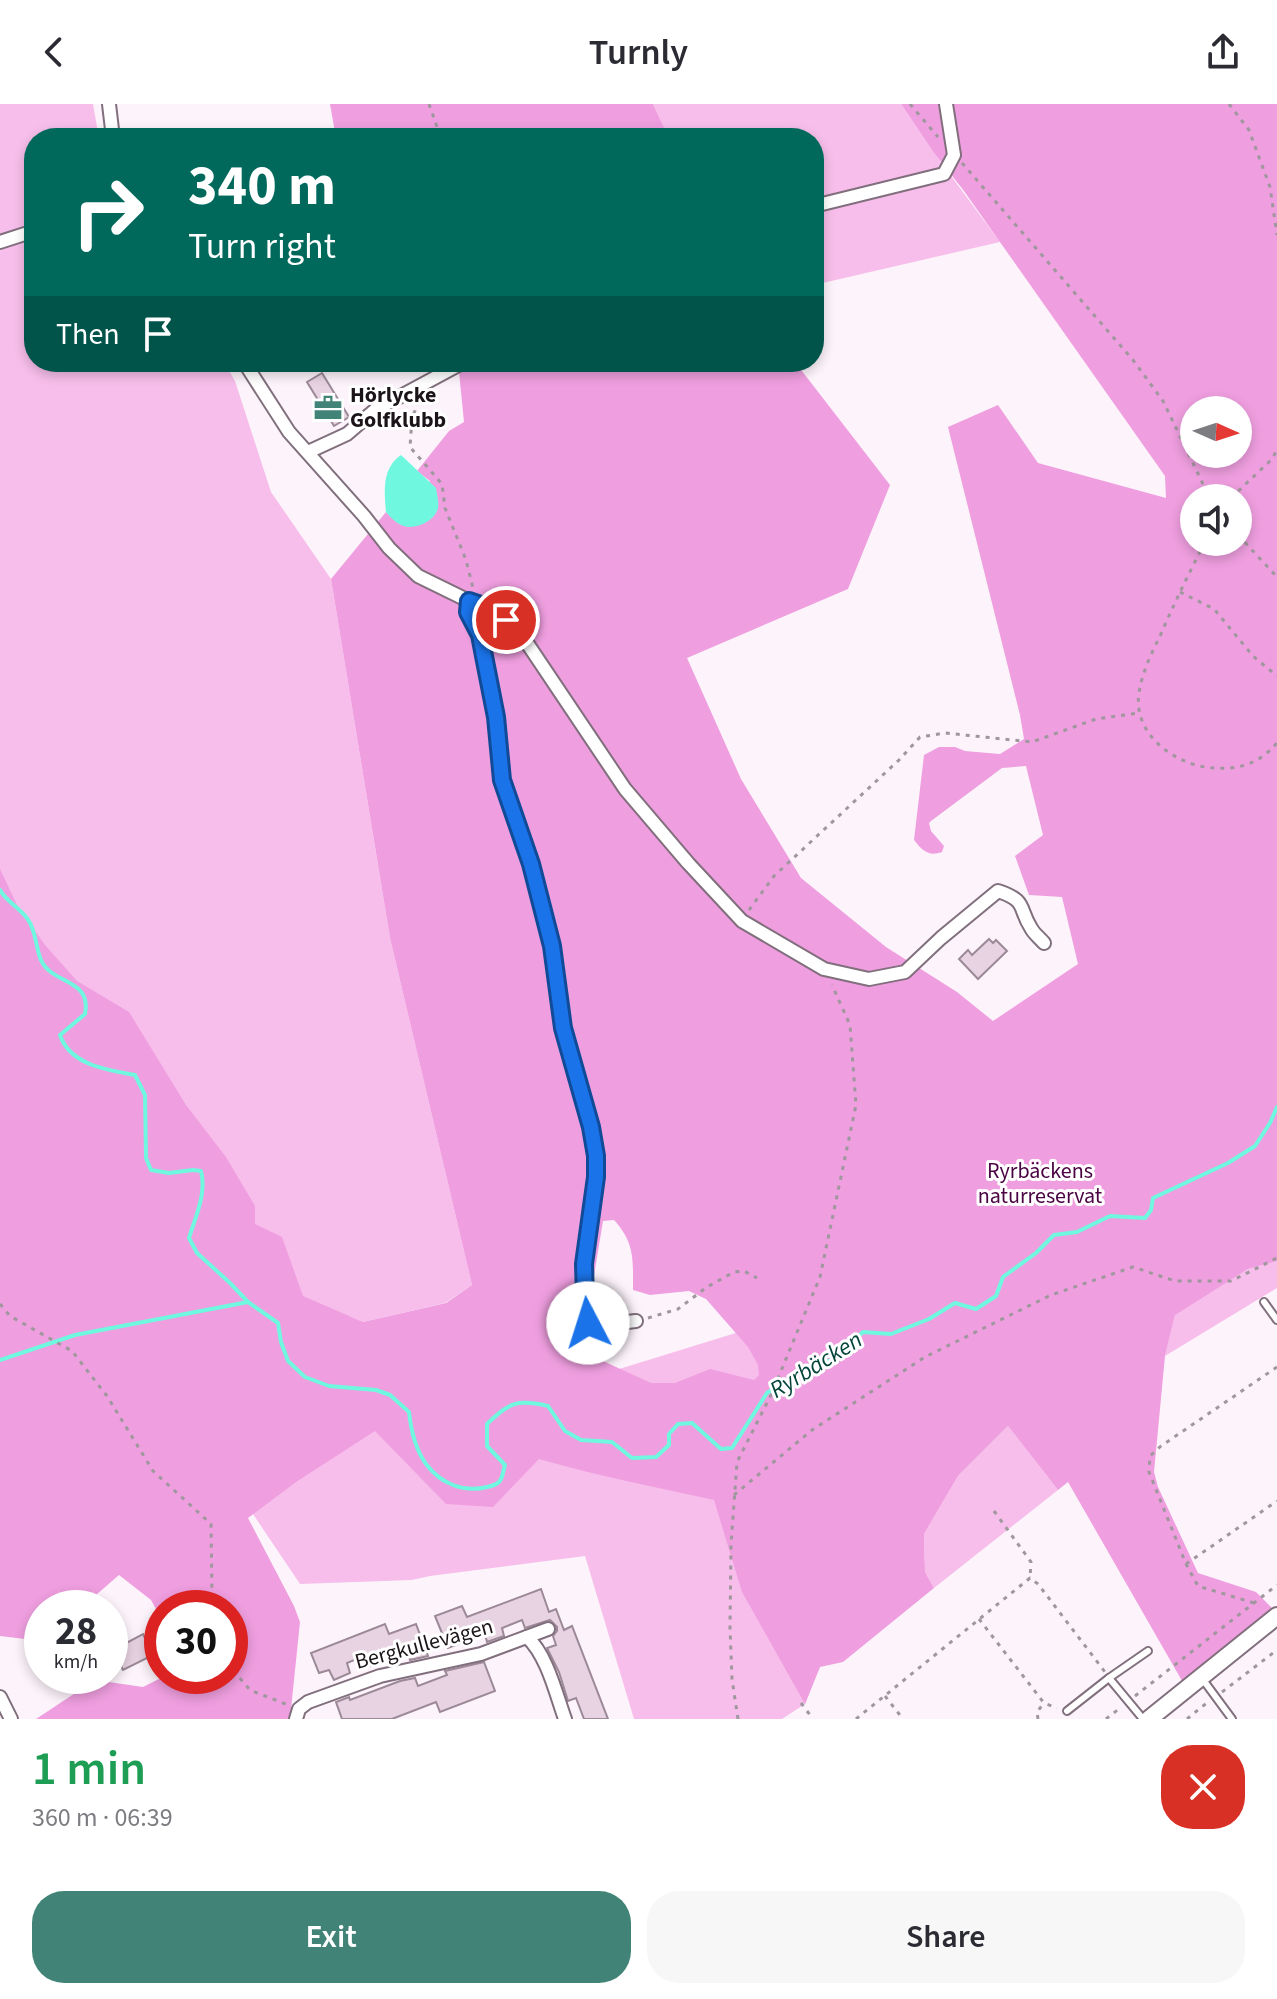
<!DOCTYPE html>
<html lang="en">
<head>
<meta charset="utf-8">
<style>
  body { margin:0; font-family:"Source Sans 3",sans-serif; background:#f7f7f7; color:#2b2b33; height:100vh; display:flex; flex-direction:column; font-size:30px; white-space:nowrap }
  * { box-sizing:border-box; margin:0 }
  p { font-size:26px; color:#7c7c81 }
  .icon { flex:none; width:44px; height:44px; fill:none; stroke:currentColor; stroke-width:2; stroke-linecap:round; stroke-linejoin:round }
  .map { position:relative; height:1615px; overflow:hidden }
  .details { display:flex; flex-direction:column; background:#fff; flex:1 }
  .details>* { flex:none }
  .guide { position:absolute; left:24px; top:24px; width:800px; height:244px; border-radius:32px; box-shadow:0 4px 12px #0003; background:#00695c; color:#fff; overflow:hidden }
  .needle { width:52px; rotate:93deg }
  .fabs { position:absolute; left:1180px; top:292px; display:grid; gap:16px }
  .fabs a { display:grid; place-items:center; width:72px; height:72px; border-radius:50%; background:#fff; box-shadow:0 4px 12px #0003; font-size:40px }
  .speed { position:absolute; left:24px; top:1486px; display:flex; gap:16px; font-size:40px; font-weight:700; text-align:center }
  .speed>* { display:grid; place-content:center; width:104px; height:104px; border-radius:50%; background:#fff; box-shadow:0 4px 12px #0003; line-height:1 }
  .speed small { font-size:20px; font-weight:400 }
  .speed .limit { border:12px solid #d22; background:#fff; color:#111 }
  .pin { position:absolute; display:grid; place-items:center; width:68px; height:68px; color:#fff; margin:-34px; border:4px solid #fff; border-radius:50%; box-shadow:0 2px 8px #0007 }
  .me { position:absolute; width:88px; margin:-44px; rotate:355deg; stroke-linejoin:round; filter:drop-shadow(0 0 6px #0008) }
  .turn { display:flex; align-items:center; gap:28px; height:168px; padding:0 32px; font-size:36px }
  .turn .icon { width:104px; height:104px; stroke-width:2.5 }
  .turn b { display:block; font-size:56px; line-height:68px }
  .then { display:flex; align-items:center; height:76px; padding:0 32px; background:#0003; gap:16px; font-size:30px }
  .round { display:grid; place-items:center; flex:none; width:84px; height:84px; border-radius:32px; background:#f7f7f7 }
  .summary { display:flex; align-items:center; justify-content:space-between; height:136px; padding:0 32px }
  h1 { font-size:48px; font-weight:600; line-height:60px; color:#1e9e55 }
  .action { display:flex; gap:16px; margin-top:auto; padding:16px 32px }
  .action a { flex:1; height:92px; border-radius:32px; background:#418477; color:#fff; font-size:32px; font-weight:600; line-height:92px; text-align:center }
  .action a+a { background:#f7f7f7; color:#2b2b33 }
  header { display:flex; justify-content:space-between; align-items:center; height:104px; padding:0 32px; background:#fff; font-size:36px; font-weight:600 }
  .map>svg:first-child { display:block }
</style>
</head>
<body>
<header><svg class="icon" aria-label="back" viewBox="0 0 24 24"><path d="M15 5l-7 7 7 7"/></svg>Turnly<svg class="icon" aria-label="share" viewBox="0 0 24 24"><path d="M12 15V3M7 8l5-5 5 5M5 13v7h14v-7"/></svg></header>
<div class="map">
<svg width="1277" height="1615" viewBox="0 0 1277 1615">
  <rect width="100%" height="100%" fill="#fdf4fb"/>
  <g fill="#f7beeb">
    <path d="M0,0H93L99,34H34V258H224L235,277L271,388L331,475L390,834L472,1181L445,1199L363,1218L349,1212L371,1226L590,1274L778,1216L993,921L1082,863L1178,671L824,1421L820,1562L805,1600L782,1615H634L585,1452L430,1472L412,1476L300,1480L0,1034Z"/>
    <path d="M653,0H901L934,49L1000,138L814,181V34H669Z"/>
    <path d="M1277,1157V1184L1165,1252L1175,1210L1248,1165Z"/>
    <path d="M1008,1322L1058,1386L934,1484L925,1468L924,1430L958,1372Z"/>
  </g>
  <g fill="#ef9edf" fill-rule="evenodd">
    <path d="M330,0H653L669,34H336Z"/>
    <path d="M901,0H1277V1157L1248,1165L1175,1211L1165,1252L1154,1368L1158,1383L1198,1469L1256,1488L1273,1505L1185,1582L1068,1378L1058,1386L1008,1322L958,1372L924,1430L925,1468L934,1484L843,1558L820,1563L805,1600L742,1488L714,1396C656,1383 597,1372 539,1355L493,1403L446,1400L375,1327L296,1378L248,1414L294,1502L300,1518L290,1615H36L95,1576L143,1583L165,1572H230V1504H162V1516L151,1496L119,1471L81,1504H42V1537L0,1532V765L17,801L45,841L77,877L129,908L186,1001L226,1053L255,1102V1120L282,1133L303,1192L363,1218L446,1199L472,1181L390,834L331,475L386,408L399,420L430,377L417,367L449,327L464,318L458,258H795L890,381L848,485L687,554L741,675L801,774L886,843L957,888L993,917L1078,860L1062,793L1029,791L1015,752L1043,731L1026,662L1002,664L931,717L929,719L931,727L944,742L942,748C928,753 922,746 914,736L924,651L939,643H955L965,647L1000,650L1024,635L1020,611L948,323L998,301L1038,359L1166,394L1165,372L964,87L934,49ZM1194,306H1238V350H1194ZM1194,394H1238V438H1194ZM614,1116C635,1139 633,1156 633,1186L650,1191L689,1187L706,1195L748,1243L758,1261L759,1271L754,1276L710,1265L675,1279H651L603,1257L587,1214L603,1117Z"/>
  </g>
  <path fill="#6ff8df" d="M401,351L436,384C437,390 439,398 438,404C435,418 413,427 401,421C395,418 390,413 386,408C384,387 382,364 401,351Z"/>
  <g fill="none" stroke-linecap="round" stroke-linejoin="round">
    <g stroke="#6ff8df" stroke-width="4">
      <path d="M0,786C7,799 24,806 30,819C36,830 36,844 41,856C52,881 92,874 85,910L60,931C70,961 107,966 135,971L145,991L146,1054L151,1066L169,1069L193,1066L201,1067C207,1089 195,1114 189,1134L197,1149L230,1179L248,1198L278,1219L281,1238L288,1257L305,1273L329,1282L376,1286L390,1291L409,1308C411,1326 415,1345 426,1360C441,1380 464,1389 487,1383C491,1382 496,1381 499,1378C503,1374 503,1367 505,1361L487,1342V1320C509,1298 518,1295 548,1302L565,1327L581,1336L612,1338L632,1354L656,1353L669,1341V1330L678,1320L692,1319L721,1345L732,1344L767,1289L810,1261L833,1256L863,1228L891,1230L929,1215L955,1199L976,1205L996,1192L1003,1173L1036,1149L1054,1131L1077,1128L1110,1112L1145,1114L1151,1106L1153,1094L1228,1059L1255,1042L1270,1019L1277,1003"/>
      <path d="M0,1256L75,1231L248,1198"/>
    </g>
  </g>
  <g fill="#e8d3e2" stroke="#9c8998" stroke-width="2">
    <path d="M322,269L349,313L334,322L307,278Z"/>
    <path d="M989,835L993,839L996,836L1007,847L978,875L959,855L968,846L972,851Z"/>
    <path d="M541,1485L549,1508L556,1505L564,1526L572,1522L608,1615H584L576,1594L568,1597L559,1568L547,1544L556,1541L553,1532L557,1527V1523L550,1516L525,1524L522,1516L502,1524L504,1532L487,1538L485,1530L448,1544L435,1512L462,1502L467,1513Z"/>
    <path d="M385,1520L389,1530L416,1520L428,1552L410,1556L407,1548L371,1562L366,1551L347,1559L350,1569L334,1576L329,1566L319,1569L311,1549Z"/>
    <path d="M143,1530L153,1551L123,1566L113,1546Z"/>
    <path d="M484,1558L495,1587L440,1608L436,1598L392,1615H342L336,1598L349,1593L350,1596L400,1577L415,1574L418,1582L447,1571L445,1567Z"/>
  </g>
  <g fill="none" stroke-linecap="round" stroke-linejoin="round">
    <defs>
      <g id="service">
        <path d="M1264,1198L1277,1216"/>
        <path d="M1201,1573L1232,1615"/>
        <path d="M1109,1574L1148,1547"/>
        <path d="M1067,1607L1109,1574L1143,1615"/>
      </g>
      <g id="minor">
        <path d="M109,0L113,34"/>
        <path d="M814,102L944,70L954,51L946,0"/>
        <path d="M0,138L34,127"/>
        <path d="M244,258L289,328L364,412L389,444L418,472L469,497L492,505L519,527L625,685L688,759L742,817L824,865L869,875L905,868L941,834L998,787C1028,797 1018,804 1031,824C1034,830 1040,834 1044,839"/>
        <path d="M308,348L347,330L375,306L464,258"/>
        <path d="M469,497L468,508L480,531L484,552L496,613L502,676L531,760L552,842L563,924L591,1023L596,1052V1073L584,1160L585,1195L588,1219L600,1221L636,1217"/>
        <path d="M527,1533C547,1551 556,1590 565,1615"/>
        <path d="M0,1593L11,1615"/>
        <path d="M296,1615L299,1605L308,1598L380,1572L481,1550L548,1525"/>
      </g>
      <path id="tertiary" d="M1149,1615L1277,1512"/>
    </defs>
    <use href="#service" stroke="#816f7d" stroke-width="10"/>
    <use href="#minor" stroke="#816f7d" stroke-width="16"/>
    <use href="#tertiary" stroke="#816f7d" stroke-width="20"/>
    <g stroke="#9f979d" stroke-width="3" stroke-dasharray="4 6" stroke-linecap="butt">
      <path d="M429,0L441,34"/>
      <path d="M910,0L938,33"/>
      <path d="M1229,0L1249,26L1270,83L1277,131"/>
      <path d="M962,59L1133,256L1163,297L1203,380L1212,394"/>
      <path d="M419,297L412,314L410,343L442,380L445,404L466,456L473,484"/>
      <path d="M1231,394L1272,355L1277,346"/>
      <path d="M1238,431L1277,473"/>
      <path d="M1205,438C1189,469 1174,500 1160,532C1151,550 1142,569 1139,589C1133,628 1170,657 1205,663C1235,667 1257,662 1277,639"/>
      <path d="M1180,488L1214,505L1253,552L1277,572"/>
      <path d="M749,806L774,772L899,656L920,633L945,629L1032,638L1096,615L1139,609"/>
      <path d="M0,1200L10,1212L72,1247L107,1292L153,1367L211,1420L212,1490L217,1504"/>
      <path d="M648,1214L678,1205L707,1183L734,1168L744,1167L757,1174"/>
      <path d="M734,1391L812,1326L925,1253L1051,1191L1133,1163L1175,1177H1231L1277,1154"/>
      <path d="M994,1407L1031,1458L1030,1474"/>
      <path d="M1186,1460L1277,1397"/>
      <path d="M1254,1499L1198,1482L1186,1460L1149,1368L1150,1352L1161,1342L1277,1263"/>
      <path d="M979,1515L1044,1599L1057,1604"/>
      <path d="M230,1546L238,1572L250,1586L288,1601"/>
      <path d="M1222,1588L1277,1546"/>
      <path d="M885,1592L903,1615"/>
      <path d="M1135,1592L1277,1481"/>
      <path d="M801,1599L813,1615"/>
      <path d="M738,1615L732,1575L730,1524L731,1441L737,1358L771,1291L820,1173L856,1001L850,921L832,881"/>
      <path d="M856,1615L1030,1474L1038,1480L1105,1568"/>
      <path d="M1038,1615L1037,1608L1044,1599"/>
      <path d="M1106,1615L1120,1604"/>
      <path d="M1187,1615L1209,1597"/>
    </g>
    <use href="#service" stroke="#fff" stroke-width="6"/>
    <use href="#minor" stroke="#fff" stroke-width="12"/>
    <use href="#tertiary" stroke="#fff" stroke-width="16"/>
  </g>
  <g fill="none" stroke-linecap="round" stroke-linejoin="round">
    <defs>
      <path id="route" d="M506,516L492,505L469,497L468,508L480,531L484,552L496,613L502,676L531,760L552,842L563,924L591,1023L596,1052V1073L584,1160L585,1195L588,1219"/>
    </defs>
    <use href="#route" stroke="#114b97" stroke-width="20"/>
    <use href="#route" stroke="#1a73e8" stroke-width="14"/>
  </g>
  <defs>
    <symbol id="office-bare" viewBox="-9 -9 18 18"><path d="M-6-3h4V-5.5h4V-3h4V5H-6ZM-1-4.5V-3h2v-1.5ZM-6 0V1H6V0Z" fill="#418477" stroke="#fff" stroke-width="2.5" paint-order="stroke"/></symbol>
  </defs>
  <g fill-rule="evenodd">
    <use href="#office-bare" x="308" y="284" width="40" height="40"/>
  </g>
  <g text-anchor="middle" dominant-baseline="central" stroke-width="6" stroke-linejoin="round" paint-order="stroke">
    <g font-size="22" font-weight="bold" fill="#1b1419" stroke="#fff" text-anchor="start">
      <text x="350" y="291">Hörlycke<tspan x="350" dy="25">Golfklubb</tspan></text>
    </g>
    <g font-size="22" fill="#4c0343" stroke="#fff">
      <text x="1040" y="1067">Ryrbäckens<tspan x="1040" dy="25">naturreservat</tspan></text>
    </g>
    <g font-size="22" fill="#1b1419" stroke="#fff">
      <text transform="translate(424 1540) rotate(-15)">Bergkullevägen</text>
    </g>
    <g font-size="24" font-style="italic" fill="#02443a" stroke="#fff">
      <text transform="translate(816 1261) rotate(-32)">Ryrbäcken</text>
    </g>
  </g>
</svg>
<div class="fabs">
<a><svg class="needle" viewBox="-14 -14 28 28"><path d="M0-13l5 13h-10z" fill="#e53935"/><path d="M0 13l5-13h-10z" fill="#7c7c81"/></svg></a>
<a><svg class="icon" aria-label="sound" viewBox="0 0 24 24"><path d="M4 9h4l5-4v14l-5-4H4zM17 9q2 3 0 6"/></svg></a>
</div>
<div class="speed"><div>28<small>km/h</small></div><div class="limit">30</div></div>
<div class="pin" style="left:506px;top:516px;background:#d93025"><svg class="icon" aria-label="arrive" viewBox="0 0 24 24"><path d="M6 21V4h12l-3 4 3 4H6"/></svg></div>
<svg class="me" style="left:588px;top:1219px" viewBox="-20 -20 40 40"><circle r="19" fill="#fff"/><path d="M0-13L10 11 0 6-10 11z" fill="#1a73e8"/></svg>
<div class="guide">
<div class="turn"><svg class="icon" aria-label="right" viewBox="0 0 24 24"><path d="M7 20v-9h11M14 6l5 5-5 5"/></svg><div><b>340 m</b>Turn right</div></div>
<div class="then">Then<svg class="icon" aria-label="arrive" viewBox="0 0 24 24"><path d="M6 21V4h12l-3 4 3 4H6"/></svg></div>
</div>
</div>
<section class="details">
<div class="summary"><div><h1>1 min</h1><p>360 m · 06:39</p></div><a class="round" style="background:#d93025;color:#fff"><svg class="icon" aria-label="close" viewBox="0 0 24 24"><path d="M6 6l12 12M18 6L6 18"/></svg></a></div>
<div class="action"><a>Exit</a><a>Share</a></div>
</section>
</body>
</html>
